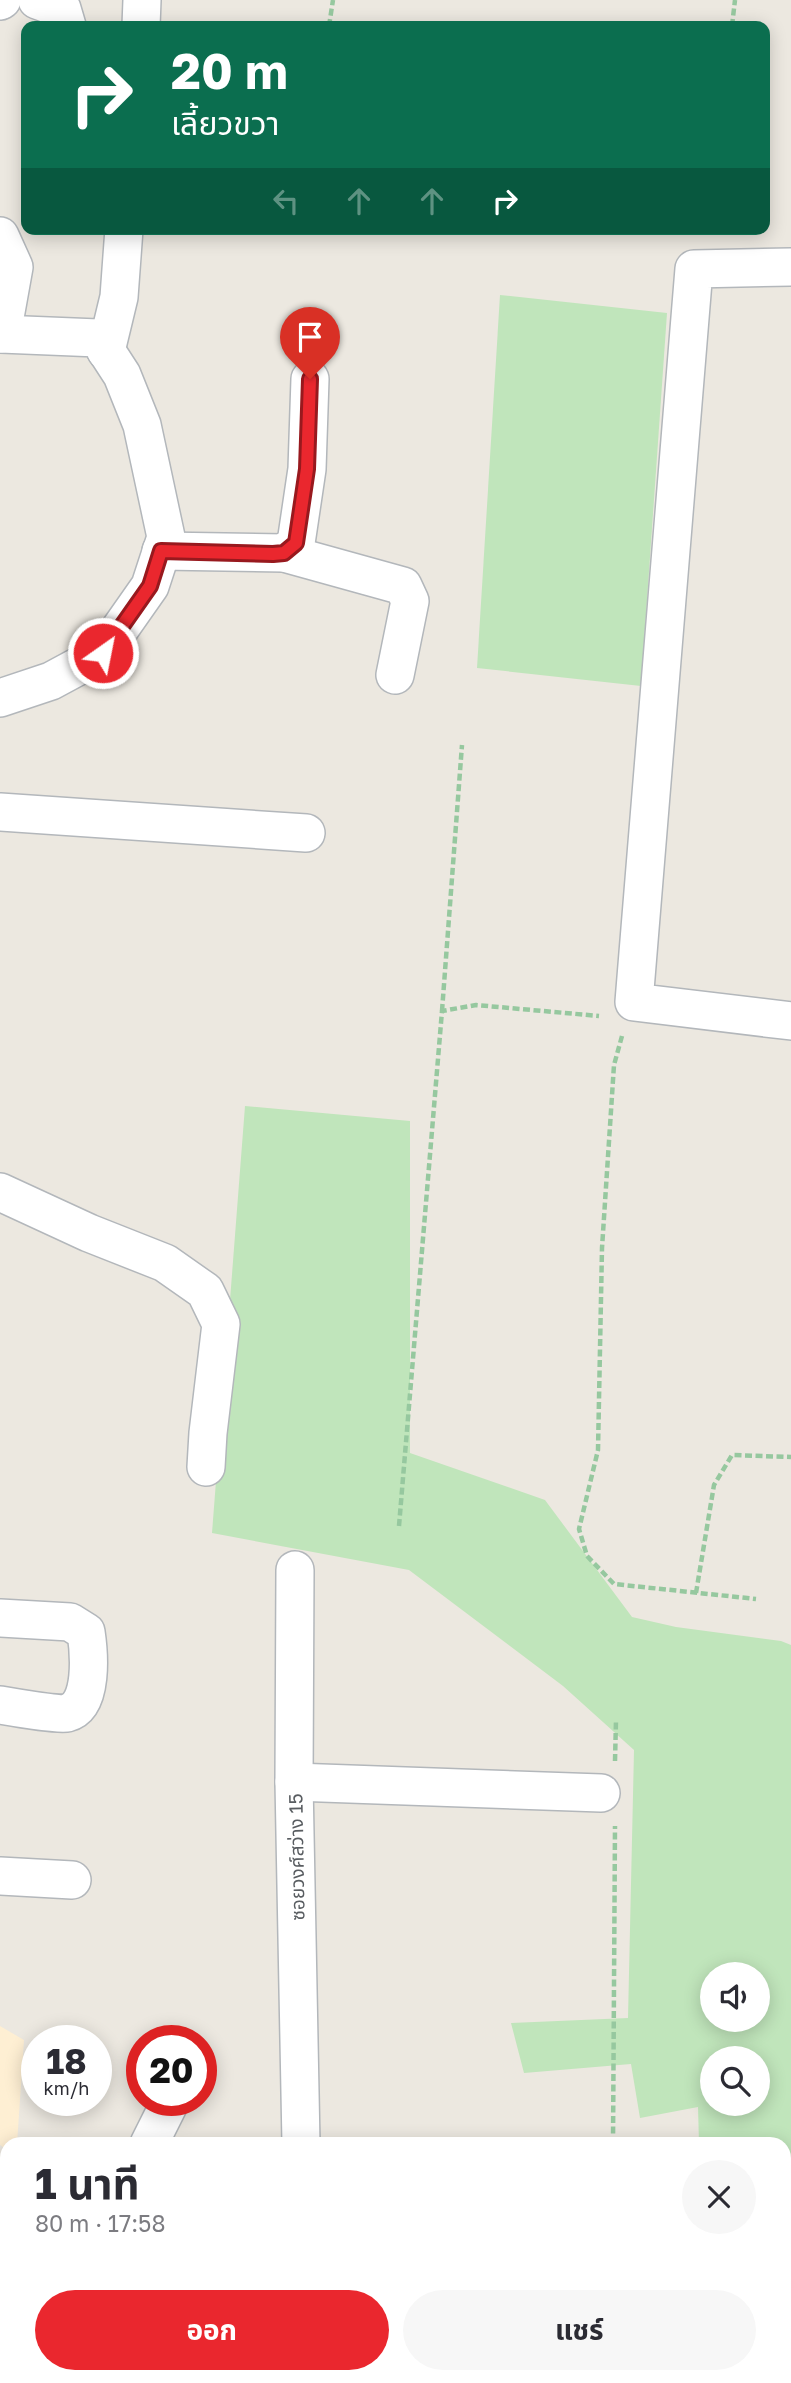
<!DOCTYPE html>
<html lang="th">
<head>
<meta charset="utf-8">
<style>
  body { margin:0; font-family:"Golos Text","Noto Sans Thai",sans-serif; background:#f7f7f7; color:#2b2b33; height:100vh; display:flex; flex-direction:column; font-size:26px; white-space:nowrap }
  * { box-sizing:border-box; margin:0 }
  p { font-size:23px; color:#7c7c81 }
  .icon { flex:none; width:38px; height:38px; fill:none; stroke:currentColor; stroke-width:2; stroke-linecap:round; stroke-linejoin:round }
  .map { position:relative; flex:1; overflow:hidden }
  .side { position:absolute; left:0px; top:2137px; width:791px; height:247px; display:flex; flex-direction:column; background:#fff; border-radius:21px 21px 0 0; box-shadow:0 4px 18px #0003 }
  .side>* { flex:none }
  .hud { position:absolute; left:21px; top:21px; width:749px; height:214px; border-radius:14px; box-shadow:0 4px 18px #0003; background:#0b6e4f; color:#fff; overflow:hidden }
  .tools { position:absolute; left:700px; top:1962px; display:grid; gap:14px }
  .tools a { display:grid; place-items:center; width:70px; height:70px; border-radius:50%; background:#fff; box-shadow:0 4px 18px #0003; font-size:35px }
  .speed { position:absolute; left:21px; top:2025px; display:flex; gap:14px; font-size:35px; font-weight:700; text-align:center }
  .speed>* { display:grid; place-content:center; width:91px; height:91px; border-radius:50%; background:#fff; box-shadow:0 4px 18px #0003; line-height:1 }
  .speed small { font-size:18px; font-weight:400 }
  .speed .limit { border:10px solid #d22; background:#fff; color:#111 }
  .pin { position:absolute; display:grid; place-items:center; width:60px; height:60px; color:#fff; margin:-72px -30px; border-radius:50% 50% 50% 0; rotate:-45deg; box-shadow:0 0 7px #0007 }
  .pin .icon { rotate:45deg }
  .me { position:absolute; width:77px; margin:-38px; rotate:33deg; stroke-linejoin:round; filter:drop-shadow(0 0 5px #0008) }
  .turn { display:flex; align-items:center; gap:24px; height:147px; padding:0 35px; font-size:32px }
  .turn .icon { width:91px; height:91px; stroke-width:2.5 }
  .turn b { display:block; font-size:49px; line-height:60px }
  .lanes { display:flex; align-items:center; height:66px; padding:0 35px; background:#0003; justify-content:center; gap:35px; direction:ltr }
  .lanes .off { opacity:.35 }
  .round { display:grid; place-items:center; flex:none; width:74px; height:74px; border-radius:37px; background:#f7f7f7 }
  .overview { display:flex; align-items:center; justify-content:space-between; height:119px; padding:0 35px }
  h1 { font-size:42px; font-weight:700; line-height:52px }
  .button { display:flex; gap:14px; margin-top:auto; padding:14px 35px }
  .button a { flex:1; height:80px; border-radius:42px; background:#ea272e; color:#fff; font-size:28px; font-weight:700; line-height:80px; text-align:center }
  .button a+a { background:#f7f7f7; color:#2b2b33 }
  .map>svg:first-child { display:block }
</style>
</head>
<body>
<div class="map">
<svg width="791" height="2383" viewBox="0 0 791 2383">
  <rect width="100%" height="100%" fill="#ece8e0"/>
  <g fill="#feefd3">
    <path d="M0,2026L24,2040L17,2144H7V2150L0,2145Z"/>
    <path d="M784,2366H791V2383H372L362,2377L784,2376Z"/>
  </g>
  <g fill="#c0e5bb" fill-rule="evenodd">
    <path d="M500,295L667,313L641,686L477,668Z"/>
    <path d="M245,1106L410,1121V1453L545,1500L632,1617L676,1627L781,1641L791,1645V2223L784,2221V2144H699L698,2107L640,2118L631,2064L524,2073L511,2023L628,2018L634,1750L563,1686L409,1570L212,1533ZM712,1974H758V2020H712ZM712,2058H758V2104H712Z"/>
  </g>
  <g fill="none" stroke-linecap="round" stroke-linejoin="round">
    <defs>
      <g id="minor">
        <path d="M37,0L62,9L67,26"/>
        <path d="M0,1L2,0"/>
        <path d="M141,26L142,0"/>
        <path d="M0,236L14,267L2,334"/>
        <path d="M791,267L694,269L634,1002L791,1021"/>
        <path d="M0,334L98,338L122,375L142,425L166,537L150,586L103,653L51,681L0,698"/>
        <path d="M106,351L119,297L124,229"/>
        <path d="M161,551L284,553L403,586L410,601L395,675"/>
        <path d="M284,553L296,543L307,469L310,379"/>
        <path d="M0,812L306,833"/>
        <path d="M0,1192L89,1233L165,1263L205,1291L221,1324L208,1433L206,1467"/>
        <path d="M295,1570L294,1782L301,2144"/>
        <path d="M0,1618L70,1622L86,1632C89,1652 94,1706 67,1713C59,1715 11,1707 0,1705"/>
        <path d="M294,1782L601,1793"/>
        <path d="M0,1876L72,1880"/>
        <path d="M149,2144L171,2100"/>
      </g>
      <g id="major">
        <path d="M0,2196L7,2200"/>
        <path d="M0,2287L7,2292"/>
        <path d="M138,2376L148,2383"/>
        <path d="M276,2376L287,2383"/>
      </g>
    </defs>
    <use href="#minor" stroke="#b3b7bb" stroke-width="40"/>
    <use href="#major" stroke="#f2b452" stroke-width="42"/>
    <g stroke="#96c89f" stroke-width="4.5" stroke-dasharray="7 3.5" stroke-linecap="butt">
      <path d="M329,26L333,0"/>
      <path d="M732,26L735,0"/>
      <path d="M442,1011L462,745"/>
      <path d="M622,1036L614,1065L602,1248L598,1450L579,1529L587,1556L614,1584L756,1599"/>
      <path d="M399,1526L442,1011L476,1005L599,1016"/>
      <path d="M696,1593L714,1485L732,1455L791,1457"/>
      <path d="M615,1761L616,1720"/>
      <path d="M613,2144L615,1826"/>
      <path d="M615,2376V2383"/>
    </g>
    <use href="#minor" stroke="#fff" stroke-width="37"/>
    <use href="#major" stroke="#ffe5a2" stroke-width="38"/>
  </g>
  <g fill="none" stroke-linecap="round" stroke-linejoin="round">
    <defs>
      <path id="route" d="M103,653L150,586L161,551L273,554L284,553L296,543L307,469L310,379"/>
    </defs>
    <use href="#route" stroke="#98191e" stroke-width="18"/>
    <use href="#route" stroke="#ea272e" stroke-width="12"/>
  </g>
  <g text-anchor="middle" dominant-baseline="central" stroke-width="6" stroke-linejoin="round" paint-order="stroke">
    <g font-size="19" fill="#595d61" stroke="#fff">
      <text transform="translate(296 1857) rotate(-91)">ซอยวงศ์สว่าง 15</text>
    </g>
  </g>
</svg>
<div class="tools">
<a><svg class="icon" aria-label="sound" viewBox="0 0 24 24"><path d="M4 9h4l5-4v14l-5-4H4zM17 9q2 3 0 6"/></svg></a>
<a><svg class="icon" aria-label="search" viewBox="0 0 24 24"><circle cx="10" cy="10" r="6"/><path d="M15 15l6 6"/></svg></a>
</div>
<div class="speed"><div>18<small>km/h</small></div><div class="limit">20</div></div>
<div class="pin" style="left:310px;top:379px;background:#d93025"><svg class="icon" aria-label="arrive" viewBox="0 0 24 24"><path d="M6 21V4h12l-3 4 3 4H6"/></svg></div>
<svg class="me" style="left:103px;top:653px" viewBox="-20 -20 40 40"><circle r="17" fill="#ea272e" stroke="#fff" stroke-width="3"/><path d="M0-11L8 9 0 5-8 9z" fill="#fff"/></svg>
<div class="hud">
<div class="turn"><svg class="icon" aria-label="right" viewBox="0 0 24 24"><path d="M7 20v-9h11M14 6l5 5-5 5"/></svg><div><b>20 m</b>เลี้ยวขวา</div></div>
<div class="lanes"><svg class="icon off" aria-label="left" viewBox="0 0 24 24"><path d="M17 20v-9H6M10 6l-5 5 5 5"/></svg><svg class="icon off" aria-label="ahead" viewBox="0 0 24 24"><path d="M12 20V5M6 11l6-6 6 6"/></svg><svg class="icon off" aria-label="ahead" viewBox="0 0 24 24"><path d="M12 20V5M6 11l6-6 6 6"/></svg><svg class="icon" aria-label="right" viewBox="0 0 24 24"><path d="M7 20v-9h11M14 6l5 5-5 5"/></svg></div>
</div>
<section class="side">
<div class="overview"><div><h1>1 นาที</h1><p>80 m · 17:58</p></div><a class="round"><svg class="icon" aria-label="close" viewBox="0 0 24 24"><path d="M6 6l12 12M18 6L6 18"/></svg></a></div>
<div class="button"><a>ออก</a><a>แชร์</a></div>
</section>
</div>
</body>
</html>
